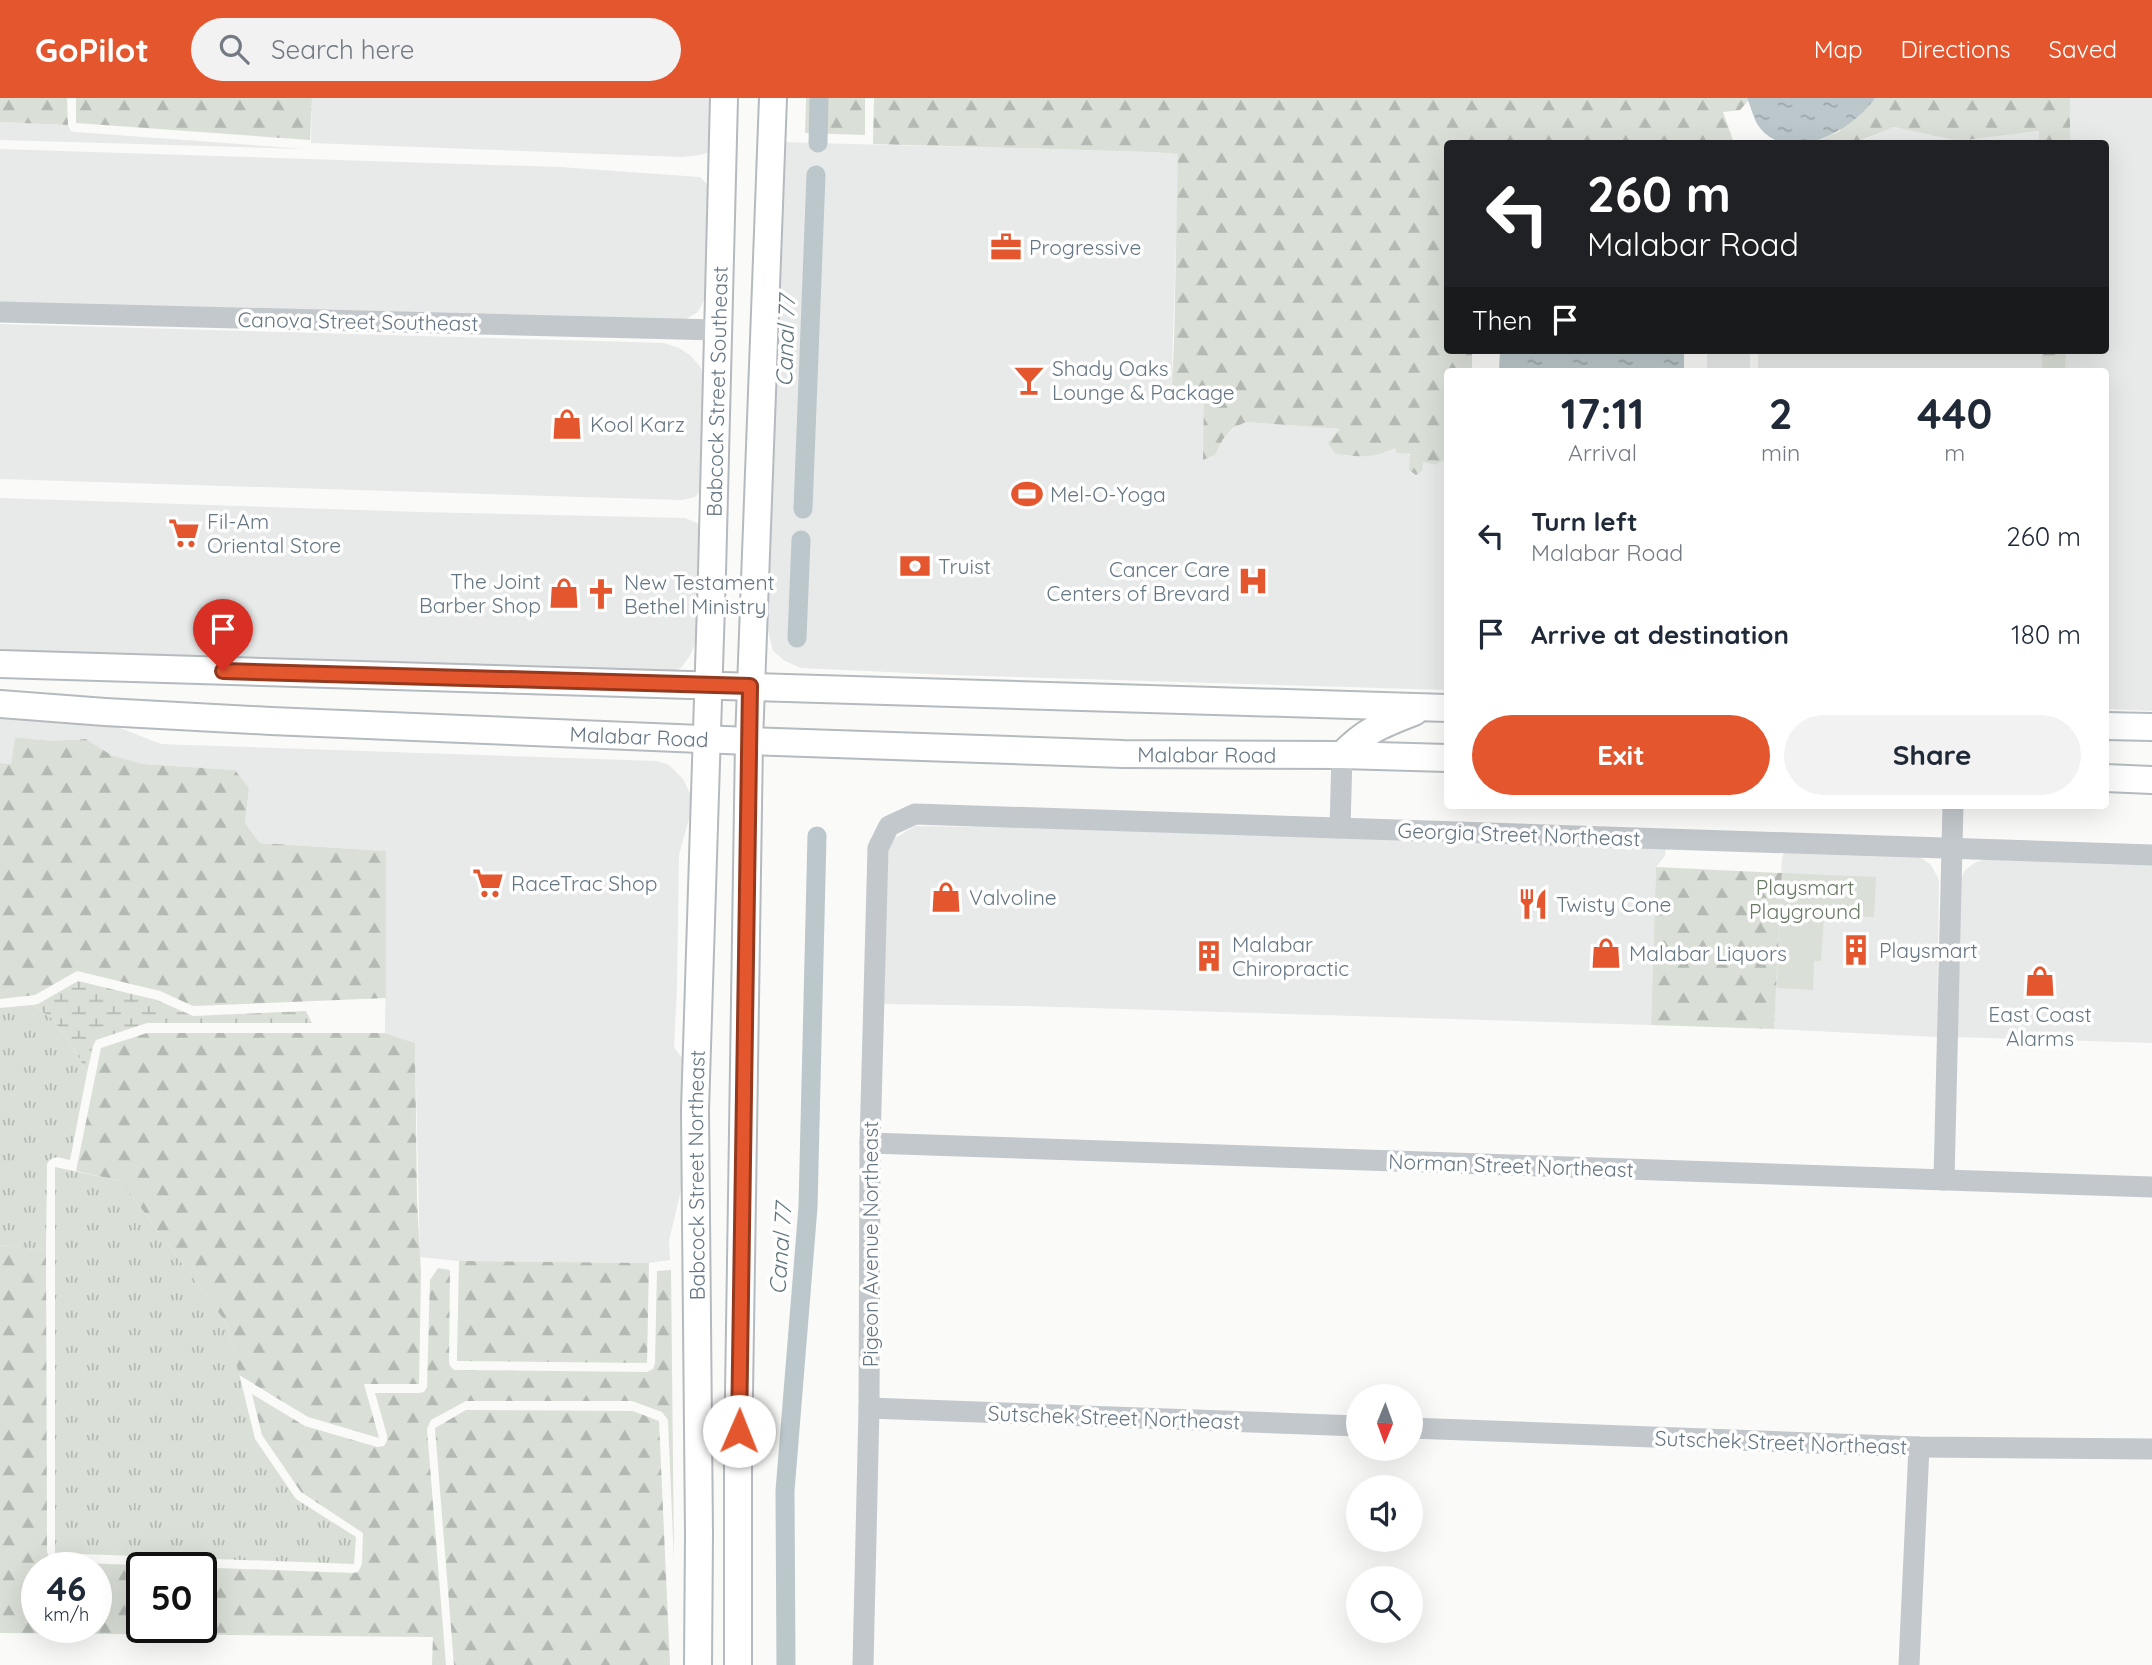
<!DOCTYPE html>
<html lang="en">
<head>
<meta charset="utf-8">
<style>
  body { margin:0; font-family:Quicksand,sans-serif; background:#f2f2f3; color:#1f2937; height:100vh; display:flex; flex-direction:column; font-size:26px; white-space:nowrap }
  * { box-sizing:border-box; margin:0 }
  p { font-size:23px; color:#747a83 }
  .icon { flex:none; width:38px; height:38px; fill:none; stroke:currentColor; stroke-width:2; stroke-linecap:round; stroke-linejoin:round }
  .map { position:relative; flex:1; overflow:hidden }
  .panel { position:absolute; left:1444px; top:270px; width:665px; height:441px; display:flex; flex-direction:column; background:#fff; border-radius:7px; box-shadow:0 7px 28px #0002 }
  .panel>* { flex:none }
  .top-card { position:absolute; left:1444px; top:42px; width:665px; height:214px; border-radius:7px; box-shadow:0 7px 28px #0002; background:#202124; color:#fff; overflow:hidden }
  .needle { width:46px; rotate:181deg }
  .buttons { position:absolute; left:1346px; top:1286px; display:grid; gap:14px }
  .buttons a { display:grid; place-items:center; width:77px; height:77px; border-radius:50%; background:#fff; box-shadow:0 7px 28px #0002; font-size:35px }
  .speed { position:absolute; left:21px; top:1454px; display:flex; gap:14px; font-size:35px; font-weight:700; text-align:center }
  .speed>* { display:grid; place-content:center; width:91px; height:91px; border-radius:50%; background:#fff; box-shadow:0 7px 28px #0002; line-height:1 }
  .speed small { font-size:18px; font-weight:400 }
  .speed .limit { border:4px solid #111; border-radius:10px; background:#fff; color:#111 }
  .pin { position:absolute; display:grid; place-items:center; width:60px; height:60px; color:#fff; margin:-72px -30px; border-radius:50% 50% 50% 0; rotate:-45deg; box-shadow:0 0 7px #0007 }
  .pin .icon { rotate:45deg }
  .me { position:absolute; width:77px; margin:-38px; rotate:1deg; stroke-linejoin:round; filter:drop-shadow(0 0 5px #0008) }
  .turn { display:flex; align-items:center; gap:24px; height:147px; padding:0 28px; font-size:32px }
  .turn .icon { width:91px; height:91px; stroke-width:2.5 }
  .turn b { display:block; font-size:49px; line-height:60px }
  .then { display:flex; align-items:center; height:66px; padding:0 28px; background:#0003; gap:14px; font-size:26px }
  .eta { display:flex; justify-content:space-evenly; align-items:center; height:119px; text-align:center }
  .eta b { font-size:42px; font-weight:700; line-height:49px }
  .cta { display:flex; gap:14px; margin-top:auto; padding:14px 28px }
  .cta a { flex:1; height:80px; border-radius:42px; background:#e4572e; color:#fff; font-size:28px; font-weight:700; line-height:80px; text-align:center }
  .cta a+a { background:#f2f2f3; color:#1f2937 }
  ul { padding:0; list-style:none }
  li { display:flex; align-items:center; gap:21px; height:98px; padding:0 28px }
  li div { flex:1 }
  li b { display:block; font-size:26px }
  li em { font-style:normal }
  header { display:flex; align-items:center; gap:42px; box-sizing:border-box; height:98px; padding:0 35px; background:#e4572e; color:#fff }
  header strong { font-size:33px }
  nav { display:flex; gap:38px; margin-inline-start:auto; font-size:24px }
  .search { width:490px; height:63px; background:#f2f2f3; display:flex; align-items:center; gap:18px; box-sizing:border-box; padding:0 24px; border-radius:38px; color:#747a83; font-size:26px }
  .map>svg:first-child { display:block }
</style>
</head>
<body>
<header>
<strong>GoPilot</strong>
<div class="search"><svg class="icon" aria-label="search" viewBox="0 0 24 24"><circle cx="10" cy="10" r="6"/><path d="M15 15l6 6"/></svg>Search here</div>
<nav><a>Map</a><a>Directions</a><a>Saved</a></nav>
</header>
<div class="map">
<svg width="2152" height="1567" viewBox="0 0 2152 1567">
  <defs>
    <pattern id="grass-tufts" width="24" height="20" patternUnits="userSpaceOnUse" patternTransform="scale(1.75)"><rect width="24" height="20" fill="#dadfd7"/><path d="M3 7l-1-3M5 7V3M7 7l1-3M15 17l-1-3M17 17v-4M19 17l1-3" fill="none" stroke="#b4b9b4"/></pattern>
    <pattern id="forest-firs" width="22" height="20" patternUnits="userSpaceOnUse" patternTransform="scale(1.75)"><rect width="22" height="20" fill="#dadfd7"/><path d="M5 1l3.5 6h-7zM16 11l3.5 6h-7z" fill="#b4b9b4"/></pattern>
    <pattern id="wetland-marsh" width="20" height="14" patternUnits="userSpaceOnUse" patternTransform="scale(1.75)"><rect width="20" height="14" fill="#dadfd7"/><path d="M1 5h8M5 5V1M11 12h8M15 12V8" fill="none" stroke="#b4b9b4"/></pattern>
    <pattern id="water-ripples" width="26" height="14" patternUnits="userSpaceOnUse" patternTransform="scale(1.75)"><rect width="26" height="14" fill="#bbc7cb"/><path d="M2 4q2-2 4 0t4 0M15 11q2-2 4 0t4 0" fill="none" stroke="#9ca6aa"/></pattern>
  </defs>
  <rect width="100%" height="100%" fill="#fafaf8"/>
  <g fill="#e8e9e9">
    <path d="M312,0H712L710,54L700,57L682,59L311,45Z"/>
    <path d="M2064,0H2152V613L2105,611V273H2063V252H2105V46L2063,45Z"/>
    <path d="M0,24L68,27L71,33L76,34L305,51L0,42Z"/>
    <path d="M1894,29L1960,43L2039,33L2038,45L1855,46Z"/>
    <path d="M780,44L1151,54L1179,56L1171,300L1204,302V361L1215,357L1223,341L1234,330L1246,324L1341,331L1345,358L1385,355L1395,350L1423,364L1435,367L1447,360V592L952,577L801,570L785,563L773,553L767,528Z"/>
    <path d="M0,51L559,69L700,79L708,87L705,200L698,214L679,225L0,207Z"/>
    <path d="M0,226L664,245L679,250L691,258L701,270L704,280L700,393L695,399L682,402L0,381Z"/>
    <rect x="1707" y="252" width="43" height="21"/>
    <path d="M1758,252H2041L2042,273H1758Z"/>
    <path d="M0,400L419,414L685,420L699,426L697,540L691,556L682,569L670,576L0,559Z"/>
    <path d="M0,615L105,624L161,646L657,663L669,667L683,681L691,697L692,710L679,757L677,890L674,949L684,963L681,1092L669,1143L670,1162L649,1165L459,1163L420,1159L415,945L385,935L386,753L260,745L245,725L249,690L235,672L143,666L111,657L86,641L49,643L15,639L11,666L0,665Z"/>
    <path d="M915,728L1094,731L1666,749L1665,758L1656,769L1651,927L1024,908L882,906L887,754L895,740Z"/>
    <path d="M1785,752L1919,758L1931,767L1939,782L1937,939L1774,931L1782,760Z"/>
    <path d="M1997,758L2152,766V945L1955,939L1961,781L1965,772L1976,764Z"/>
  </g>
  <g fill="url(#grass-tufts)">
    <path d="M32,907L53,921L76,954L87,975L70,1062C61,1060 52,1056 47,1066L46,1152L0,1147V910Z"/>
    <path d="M55,1069L121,1083L227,1226L255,1341L296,1401L356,1439L354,1466L55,1455Z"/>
  </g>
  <g fill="url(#forest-firs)" fill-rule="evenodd">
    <path d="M0,0H67L68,27L0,24Z"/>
    <path d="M76,0H312L310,42L76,25Z"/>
    <path d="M806,0H865V37L805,35Z"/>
    <path d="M874,0H1747L1748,3L1740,12L1723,14L1734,45L1447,46V252H1472V273H1447V360L1435,367L1423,364L1422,373L1416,377L1409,372L1410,356L1397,355L1395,350C1377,360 1354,360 1335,355L1328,345L1340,331L1246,324L1233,330L1223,341L1215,357L1203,362L1204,303L1196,300L1171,301L1174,245L1178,56L1151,54L873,46Z"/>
    <path d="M1875,0H2070V45H2038L2039,33L1959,43L1894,29L1855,45L1810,46L1838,34Z"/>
    <path d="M2041,252H2066L2065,273H2042Z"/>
    <path d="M15,639L49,643L86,641L111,657L143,666L235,672L249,690L245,725L260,745L386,753V900L193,908L160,893L77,873L35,897L0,901V665L11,666Z"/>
    <path d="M1656,769L1782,775L1774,931L1651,927Z"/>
    <path d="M147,935H385L415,945L417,1102L421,1174L419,1286H364L379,1340L308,1319L239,1277L227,1226L121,1083L76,1073L101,950Z"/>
    <path d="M0,1147L46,1152L47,1454L50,1462L55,1464L353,1475L358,1474L362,1466L363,1435L301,1394L262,1337L252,1296L305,1328L377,1349L384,1348L387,1343V1337L375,1295H419L424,1294L427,1289L430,1182L438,1170L450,1172L449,1263L450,1268L454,1272L647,1274L653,1271L655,1265L657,1173L671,1172L674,1462L668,1322L662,1314L632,1303H466L431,1322L427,1331L446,1567H432L433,1539L0,1535ZM37,1470H96V1530H37ZM142,1470H201V1530H142Z"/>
    <path d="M459,1163L649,1165L647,1265L457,1263Z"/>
    <path d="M466,1312L633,1313L659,1323L670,1567H454L435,1330Z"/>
  </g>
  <path fill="url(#wetland-marsh)" d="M78,883L157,902L193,918L306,913L312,925H147L96,942L93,948L87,975L76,954L53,921L32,907L38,906Z"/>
  <path fill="#dadfd7" d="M1782,775L1876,779L1874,819L1824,817L1821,863H1814L1813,892L1777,890Z"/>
  <g fill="url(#water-ripples)">
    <path d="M1747,0H1875C1854,31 1791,68 1760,30C1754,23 1751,9 1747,0Z"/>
    <path d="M1500,252H1684V273H1499Z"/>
  </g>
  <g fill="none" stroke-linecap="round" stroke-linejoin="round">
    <g stroke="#bbc7cb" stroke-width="19">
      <path d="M818,45L819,0"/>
      <path d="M803,411L816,77"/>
      <path d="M797,540L801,442"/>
      <path d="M786,1567L785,1393L808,1109L817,738"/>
    </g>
    <defs>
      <g id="major">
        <path d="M0,566L1447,610"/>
        <path id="s1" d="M0,606L105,614L271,623L749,643L1123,656L1342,657L1447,660"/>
        <path d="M2105,628L2152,629"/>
        <path d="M1342,657C1366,632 1383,626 1414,614"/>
        <path d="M2105,680L2152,682"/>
        <path id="s2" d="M698,1567L699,1436L695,1012L712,475L724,0"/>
        <path d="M738,1567V1360L749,643L773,0"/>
      </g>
    </defs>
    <use href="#major" stroke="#b5babe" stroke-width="30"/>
    <g stroke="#c3c8cc" stroke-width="21">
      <path d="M0,214L717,232"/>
      <path d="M1340,730L1342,657"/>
      <path d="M870,1045L2152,1089"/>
      <path d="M1944,1082L1953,707"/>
      <path d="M869,1310L1358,1328"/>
      <path d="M1410,1330L1919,1349L2152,1351"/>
      <path d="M863,1567L869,1310L870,1045L878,750L889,728L915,716L2152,757"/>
      <path d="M1909,1567L1919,1349"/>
    </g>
    <use href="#major" stroke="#fff" stroke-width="26"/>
  </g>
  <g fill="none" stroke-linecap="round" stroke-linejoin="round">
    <defs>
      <path id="route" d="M223,573L750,588L739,1333"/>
    </defs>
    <use href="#route" stroke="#94391e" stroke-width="18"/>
    <use href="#route" stroke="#e4572e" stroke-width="12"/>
  </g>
  <defs>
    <symbol id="office-bare" viewBox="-9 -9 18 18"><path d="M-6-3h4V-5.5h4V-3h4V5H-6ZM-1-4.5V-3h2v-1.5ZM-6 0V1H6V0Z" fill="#e4572e" stroke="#fff" stroke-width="2.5" paint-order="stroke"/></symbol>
    <symbol id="bar-bare" viewBox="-9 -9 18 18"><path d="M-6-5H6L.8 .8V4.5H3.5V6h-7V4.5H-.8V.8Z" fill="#e4572e" stroke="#fff" stroke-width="2.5" paint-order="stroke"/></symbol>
    <symbol id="shop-bare" viewBox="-9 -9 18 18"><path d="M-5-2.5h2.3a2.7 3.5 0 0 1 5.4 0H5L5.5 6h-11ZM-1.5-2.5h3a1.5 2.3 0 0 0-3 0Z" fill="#e4572e" stroke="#fff" stroke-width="2.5" paint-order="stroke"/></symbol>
    <symbol id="stadium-bare" viewBox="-9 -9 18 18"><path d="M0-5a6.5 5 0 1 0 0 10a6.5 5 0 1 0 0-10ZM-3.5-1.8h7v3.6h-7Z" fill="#e4572e" stroke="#fff" stroke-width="2.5" paint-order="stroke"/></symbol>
    <symbol id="supermarket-bare" viewBox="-9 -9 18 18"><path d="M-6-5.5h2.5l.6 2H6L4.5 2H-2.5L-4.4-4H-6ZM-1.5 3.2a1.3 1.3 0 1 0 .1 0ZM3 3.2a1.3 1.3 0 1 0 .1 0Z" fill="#e4572e" stroke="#fff" stroke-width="2.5" paint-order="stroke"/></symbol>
    <symbol id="bank-bare" viewBox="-9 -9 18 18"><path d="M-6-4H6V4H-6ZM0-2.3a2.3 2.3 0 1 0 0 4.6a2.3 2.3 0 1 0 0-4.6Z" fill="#e4572e" stroke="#fff" stroke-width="2.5" paint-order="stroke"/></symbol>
    <symbol id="hospital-bare" viewBox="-9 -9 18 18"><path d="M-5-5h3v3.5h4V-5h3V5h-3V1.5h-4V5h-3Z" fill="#e4572e" stroke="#fff" stroke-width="2.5" paint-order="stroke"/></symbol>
    <symbol id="church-bare" viewBox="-9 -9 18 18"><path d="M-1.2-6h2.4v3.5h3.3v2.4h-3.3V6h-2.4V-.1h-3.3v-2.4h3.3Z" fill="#e4572e" stroke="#fff" stroke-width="2.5" paint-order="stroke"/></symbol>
    <symbol id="restaurant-bare" viewBox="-9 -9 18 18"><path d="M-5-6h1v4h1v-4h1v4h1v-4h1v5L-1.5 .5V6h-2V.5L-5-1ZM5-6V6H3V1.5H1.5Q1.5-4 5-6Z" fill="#e4572e" stroke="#fff" stroke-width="2.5" paint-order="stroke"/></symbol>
    <symbol id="building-bare" viewBox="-9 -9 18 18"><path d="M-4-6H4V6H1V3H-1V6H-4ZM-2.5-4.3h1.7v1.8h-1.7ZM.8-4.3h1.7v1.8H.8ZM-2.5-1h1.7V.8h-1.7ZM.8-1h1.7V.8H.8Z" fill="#e4572e" stroke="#fff" stroke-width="2.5" paint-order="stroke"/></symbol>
  </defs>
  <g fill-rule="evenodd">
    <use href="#office-bare" x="984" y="127" width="44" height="44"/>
    <use href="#bar-bare" x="1007" y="260" width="44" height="44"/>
    <use href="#shop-bare" x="545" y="304" width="44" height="44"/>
    <use href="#stadium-bare" x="1005" y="374" width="44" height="44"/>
    <use href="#supermarket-bare" x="162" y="413" width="44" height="44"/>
    <use href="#bank-bare" x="893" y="446" width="44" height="44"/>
    <use href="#hospital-bare" x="1231" y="461" width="44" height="44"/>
    <use href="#shop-bare" x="542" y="473" width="44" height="44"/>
    <use href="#church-bare" x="579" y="474" width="44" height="44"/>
    <use href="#supermarket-bare" x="466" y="763" width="44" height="44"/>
    <use href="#shop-bare" x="924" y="777" width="44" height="44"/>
    <use href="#restaurant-bare" x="1511" y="784" width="44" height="44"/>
    <use href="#building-bare" x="1834" y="830" width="44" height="44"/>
    <use href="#shop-bare" x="1584" y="833" width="44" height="44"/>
    <use href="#building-bare" x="1187" y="836" width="44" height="44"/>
    <use href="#shop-bare" x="2018" y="861" width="44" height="44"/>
  </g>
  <g text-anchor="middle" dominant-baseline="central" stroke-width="7" stroke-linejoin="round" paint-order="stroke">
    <g font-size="21" fill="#657683" stroke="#fff" text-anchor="start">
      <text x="1029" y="149">Progressive</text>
      <text x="1052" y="270">Shady Oaks<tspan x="1052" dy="24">Lounge &amp; Package</tspan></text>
      <text x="590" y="326">Kool Karz</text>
      <text x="1050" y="396">Mel-O-Yoga</text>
      <text x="207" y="423">Fil-Am<tspan x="207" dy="24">Oriental Store</tspan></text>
      <text x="938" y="468">Truist</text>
      <text x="1230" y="471" text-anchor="end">Cancer Care<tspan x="1230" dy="24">Centers of Brevard</tspan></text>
      <text x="541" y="483" text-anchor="end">The Joint<tspan x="541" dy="24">Barber Shop</tspan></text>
      <text x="624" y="484">New Testament<tspan x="624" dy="24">Bethel Ministry</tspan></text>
      <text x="511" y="785">RaceTrac Shop</text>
      <text x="969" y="799">Valvoline</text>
      <text x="1556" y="806">Twisty Cone</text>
      <text x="1232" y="846">Malabar<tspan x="1232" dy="24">Chiropractic</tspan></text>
      <text x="1879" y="852">Playsmart</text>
      <text x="1629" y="855">Malabar Liquors</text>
      <text x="2040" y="916" text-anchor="middle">East Coast<tspan x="2040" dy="24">Alarms</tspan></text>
    </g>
    <g font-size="21" fill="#657683" stroke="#fff">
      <text transform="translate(358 223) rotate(1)">Canova Street Southeast</text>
      <text stroke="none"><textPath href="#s2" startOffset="1274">Babcock Street Southeast</textPath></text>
      <text stroke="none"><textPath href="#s1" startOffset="640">Malabar Road</textPath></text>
      <text stroke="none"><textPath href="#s1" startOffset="1208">Malabar Road</textPath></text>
      <text transform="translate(1519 736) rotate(2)">Georgia Street Northeast</text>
      <text transform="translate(1511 1067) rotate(2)">Norman Street Northeast</text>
      <text stroke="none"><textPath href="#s2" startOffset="490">Babcock Street Northeast</textPath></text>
      <text transform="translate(870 1146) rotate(-90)">Pigeon Avenue Northeast</text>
      <text transform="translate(1114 1319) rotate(2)">Sutschek Street Northeast</text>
      <text transform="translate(1781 1344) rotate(2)">Sutschek Street Northeast</text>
    </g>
    <g font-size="21" fill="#687a64" stroke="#fff">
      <text x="1805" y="789">Playsmart<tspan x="1805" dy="24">Playground</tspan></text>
    </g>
    <g font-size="23" font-style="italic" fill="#60757c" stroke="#fff">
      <text transform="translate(785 243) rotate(-88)">Canal 77</text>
      <text transform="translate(780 1151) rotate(-86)">Canal 77</text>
    </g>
  </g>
</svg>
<div class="buttons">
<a><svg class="needle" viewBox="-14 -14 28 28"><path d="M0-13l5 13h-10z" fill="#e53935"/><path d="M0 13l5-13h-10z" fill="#747a83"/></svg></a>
<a><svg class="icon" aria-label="sound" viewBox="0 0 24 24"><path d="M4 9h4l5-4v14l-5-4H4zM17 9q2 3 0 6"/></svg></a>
<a><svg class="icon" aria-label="search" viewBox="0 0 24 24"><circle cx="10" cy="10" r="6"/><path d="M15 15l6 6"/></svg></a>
</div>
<div class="speed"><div>46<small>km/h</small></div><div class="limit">50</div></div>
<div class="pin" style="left:223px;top:573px;background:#d93025"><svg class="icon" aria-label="arrive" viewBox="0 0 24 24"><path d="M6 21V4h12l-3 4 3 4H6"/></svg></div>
<svg class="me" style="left:739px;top:1333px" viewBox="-20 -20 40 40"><circle r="19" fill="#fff"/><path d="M0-13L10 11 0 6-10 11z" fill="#e4572e"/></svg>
<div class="top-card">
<div class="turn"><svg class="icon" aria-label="left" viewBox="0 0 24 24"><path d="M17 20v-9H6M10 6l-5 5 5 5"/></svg><div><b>260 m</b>Malabar Road</div></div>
<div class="then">Then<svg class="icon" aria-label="arrive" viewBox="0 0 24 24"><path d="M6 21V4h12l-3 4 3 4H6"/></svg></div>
</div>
<section class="panel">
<div class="eta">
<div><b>17:11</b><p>Arrival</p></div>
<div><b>2</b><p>min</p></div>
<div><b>440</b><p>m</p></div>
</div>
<ul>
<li><svg class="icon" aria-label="left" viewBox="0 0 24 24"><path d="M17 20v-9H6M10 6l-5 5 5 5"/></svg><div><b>Turn left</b><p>Malabar Road</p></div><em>260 m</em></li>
<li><svg class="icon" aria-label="arrive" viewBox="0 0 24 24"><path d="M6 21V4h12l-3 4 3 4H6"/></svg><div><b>Arrive at destination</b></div><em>180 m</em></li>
</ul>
<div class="cta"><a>Exit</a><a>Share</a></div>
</section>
</div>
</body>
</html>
